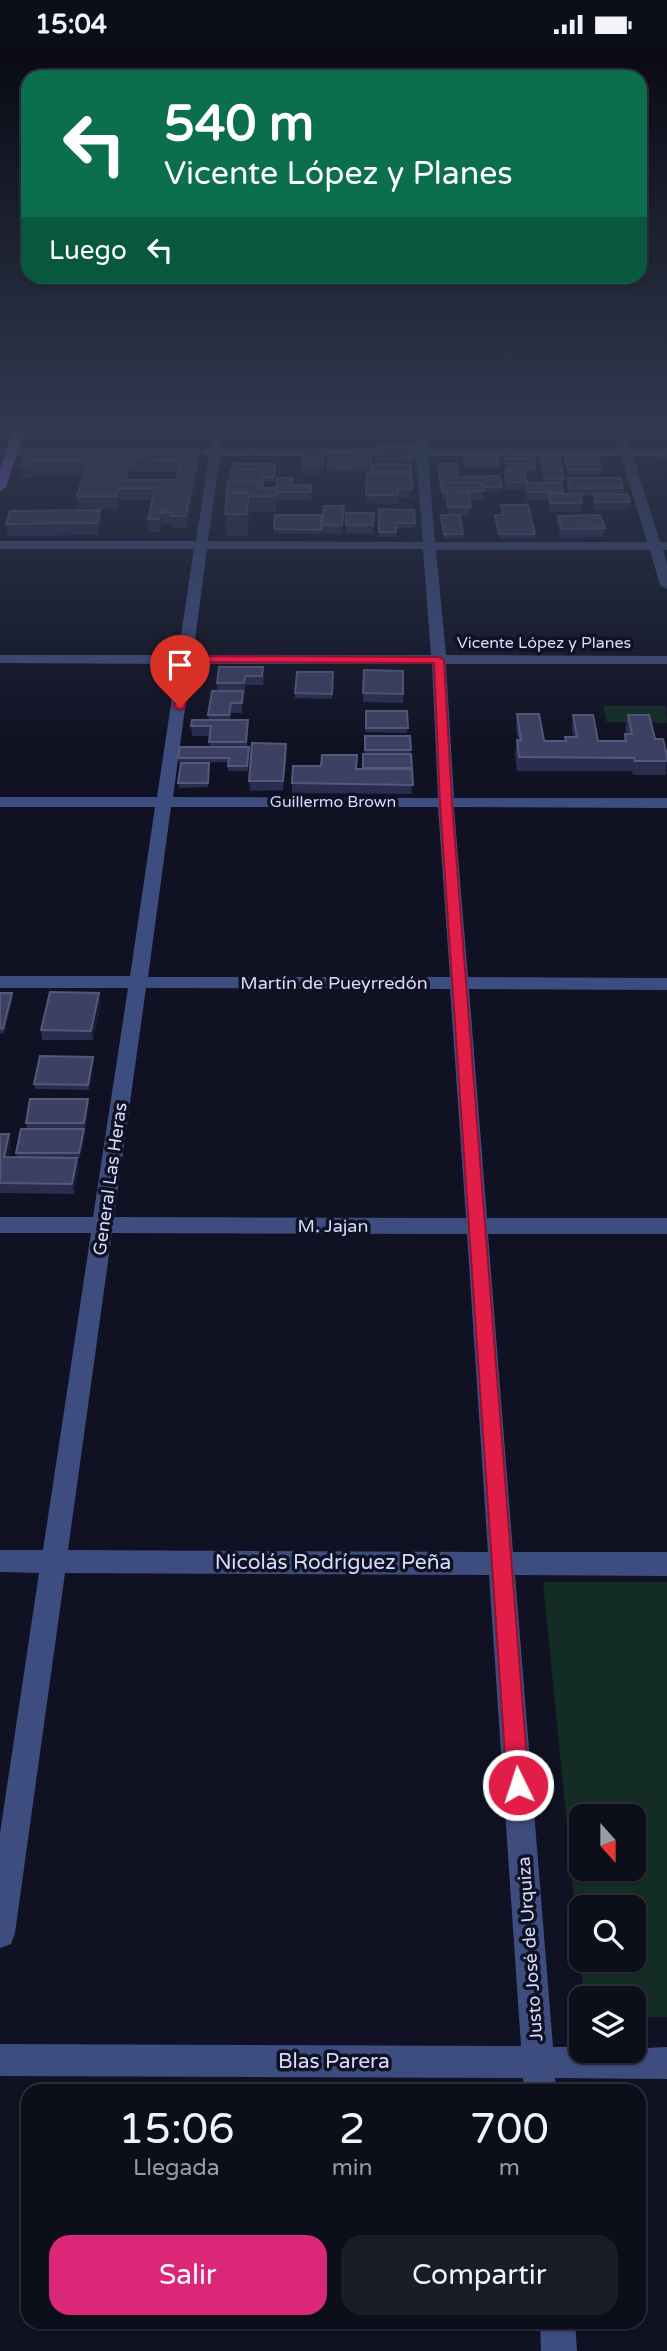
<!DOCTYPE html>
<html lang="es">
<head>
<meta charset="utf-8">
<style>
  body { margin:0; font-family:"Varela Round",sans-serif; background:#1a1c27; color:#f1f3f6; height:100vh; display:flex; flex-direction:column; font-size:26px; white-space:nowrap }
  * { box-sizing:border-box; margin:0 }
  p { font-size:23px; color:#9a9ca2 }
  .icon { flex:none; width:38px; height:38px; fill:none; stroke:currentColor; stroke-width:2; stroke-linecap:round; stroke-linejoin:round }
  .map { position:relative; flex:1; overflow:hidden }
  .details { position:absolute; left:21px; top:2035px; width:625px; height:245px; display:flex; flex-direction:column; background:#0c0e1a; border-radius:21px; box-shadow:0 2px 5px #0004,0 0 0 2px #2c2e39 }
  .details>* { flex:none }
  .top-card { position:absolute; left:21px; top:21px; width:626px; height:214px; border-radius:21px; box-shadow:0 2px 5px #0004,0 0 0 2px #2c2e39; background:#0b6e4f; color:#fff; overflow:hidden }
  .needle { width:46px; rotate:159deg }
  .buttons { position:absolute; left:569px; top:1755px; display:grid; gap:14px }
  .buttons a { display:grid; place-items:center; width:77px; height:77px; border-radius:14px; background:#0c0e1a; box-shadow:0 2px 5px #0004,0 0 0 2px #2c2e39; font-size:35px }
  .pin { position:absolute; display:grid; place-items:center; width:60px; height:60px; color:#fff; margin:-72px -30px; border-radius:50% 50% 50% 0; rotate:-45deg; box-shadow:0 0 7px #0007 }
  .pin .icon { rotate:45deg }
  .me { position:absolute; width:77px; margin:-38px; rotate:356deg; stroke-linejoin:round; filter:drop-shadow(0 0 5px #0008) }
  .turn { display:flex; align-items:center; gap:24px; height:147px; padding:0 28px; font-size:32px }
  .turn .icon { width:91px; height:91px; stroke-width:2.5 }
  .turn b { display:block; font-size:49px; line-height:60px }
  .then { display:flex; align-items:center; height:66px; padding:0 28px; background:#0003; gap:14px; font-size:26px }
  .eta { display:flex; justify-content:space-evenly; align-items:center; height:119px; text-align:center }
  .eta b { font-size:42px; font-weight:600; line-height:49px }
  .button { display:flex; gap:14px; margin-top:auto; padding:14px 28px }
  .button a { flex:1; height:80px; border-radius:21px; background:#db2777; color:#fff; font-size:28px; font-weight:600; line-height:80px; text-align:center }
  .button a+a { background:#1a1c27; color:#f1f3f6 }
  .status { display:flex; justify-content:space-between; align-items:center; height:49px; padding:0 35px; background:#0c0e1a; direction:ltr }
  .status svg { height:19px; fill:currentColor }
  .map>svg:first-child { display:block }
</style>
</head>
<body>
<div class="status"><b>15:04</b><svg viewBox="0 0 49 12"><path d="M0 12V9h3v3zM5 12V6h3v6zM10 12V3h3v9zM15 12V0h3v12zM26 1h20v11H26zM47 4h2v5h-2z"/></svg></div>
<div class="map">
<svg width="667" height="2302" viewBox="0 0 667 2302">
  <rect width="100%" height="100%" fill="#101223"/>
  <g fill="#132d25" fill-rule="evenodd">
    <path d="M603,657H666L667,674L607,673Z"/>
    <path d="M543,1533H667V1968H634V1950L584,1949ZM581,1768H634V1820H581ZM634,1858V1911H581V1858Z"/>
  </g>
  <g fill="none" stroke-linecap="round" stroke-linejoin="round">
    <g fill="#3e4d7f" fill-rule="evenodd">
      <path d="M213,375H225L221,400H415L413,375H425L427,400H619L611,375H623L631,400H667V408L633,407L660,493H667V501H663L667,515V540L660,536L650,501H436L446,606L667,607V615H446L454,749H667V759L454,758L468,928L667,929V941L469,940L487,1169H667V1185H488L513,1503H667V1527L515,1526L553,1998H581V2002L667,1998V2030L555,2029L556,2042H524L523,2029L0,2027V1995L521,1997L489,1526L65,1524L15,1884L11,1895L0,1899V1784L39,1524L0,1523V1501H43L91,1184H0V1168H93L128,939H0V927H130L155,758H0V748H157L177,615L0,614V606H178L194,500H0V492H196L209,407L198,403L210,400ZM220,407H416L423,493L208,492ZM428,407H621L647,493H435ZM207,500H423L431,606H193ZM191,615H432L438,749L173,748ZM171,758H438L450,928H148ZM146,939L450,940L466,1169L114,1168ZM112,1184L467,1185L488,1503L68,1501Z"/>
      <path d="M0,399H52L58,403L52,407H0Z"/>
      <path d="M540,2273H575L577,2302H541Z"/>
    </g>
    <path fill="#9764f4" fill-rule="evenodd" d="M15,375H27L6,438L0,442V420Z"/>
  </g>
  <g fill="#2a2d50" fill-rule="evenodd">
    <path d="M377,397H413L411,422V449L398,448V455L366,454L367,424H371L372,415H376Z"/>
    <path d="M28,399L200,411L187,479H171V475H162L160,483H149L148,470L152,451H120L118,460L79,459L77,447L84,424H34L32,429H23L21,417ZM131,422L178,424L177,431H129Z"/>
    <path d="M324,402L323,424H302V415Z"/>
    <path d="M329,403L371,409L370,423H327Z"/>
    <path d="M541,407L564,430L562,439L563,445H568L567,438L568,429L623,439L622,445L630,453L628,461H594L593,454V447H581L582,454L581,463H549V451H527L525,441H506L504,430L505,421H506L505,409L536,419V423H525L527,434H543L540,415Z"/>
    <path d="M464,408L499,415L498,420H465Z"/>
    <path d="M565,408L601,421L600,425H568L565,412Z"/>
    <path d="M275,415L274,432H264V439H276L293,436H311V451H276V463H250L248,487H226L225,465Z"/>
    <path d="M438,415L458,428L502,438L501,442H483V451H470V466H460L463,489H443L441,466H448L446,451H443L441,443Z"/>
    <path d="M501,456L535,485L534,489H499L495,470V466H502Z"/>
    <path d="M379,460L414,461L415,479H396V488H379Z"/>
    <path d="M346,464H374L373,485L346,484Z"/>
    <path d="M321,466V485H274V480Z"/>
    <path d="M344,466L342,485L322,484V476Z"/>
    <path d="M558,467L605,479L603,488L561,489L557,475Z"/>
    <path d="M101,474L99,486L8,487L6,475Z"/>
    <path d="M219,618L264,627L263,636H245V644H243L242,664H231L230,671H248L247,698L249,703L248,722H228V713L179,714L178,709L209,698L210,687H192L191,677L209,671L208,666L217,642V634Z"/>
    <path d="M364,621L403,622V654L363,653Z"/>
    <path d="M333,623L332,650L295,649V644Z"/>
    <path d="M366,662H407V684L365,683Z"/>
    <path d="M517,665L544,692H565V688H573L572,679L573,666L598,692H624L625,685H627L625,679L628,666L655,690L667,707L666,726H633L632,722H517L515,705L517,691H518L516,679Z"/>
    <path d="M365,687H410L412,745L292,744V734L356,720H363L365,705Z"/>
    <path d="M287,705L283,741L250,742L249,732Z"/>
    <path d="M209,714L208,738L179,739L178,734Z"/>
    <path d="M0,944L13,949L4,985L0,984Z"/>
    <path d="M99,944L101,954L93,991H42L41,981Z"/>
    <path d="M93,1008L94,1013L89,1041L35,1040L34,1035Z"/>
    <path d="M88,1050L89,1055L85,1079H27L26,1074Z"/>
    <path d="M84,1080L85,1085L80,1109H78L79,1118L74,1145L0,1144V1085H9L11,1095L9,1108H17L16,1104Z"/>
  </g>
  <g fill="#181a36">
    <path d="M199,399L200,411L187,479L186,467Z"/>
    <path d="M130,410L131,422L127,439L125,431Z"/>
    <path d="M32,412L34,424L32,429L30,417Z"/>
    <path d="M119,439L120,451L118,460L117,447Z"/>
    <path d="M249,444L250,466L248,487L247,465Z"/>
    <path d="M100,461L101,474L99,486L98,474Z"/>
    <path d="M161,463L162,475L160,483L159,470Z"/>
    <path d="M286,695L287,705L283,741V732Z"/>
    <path d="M12,944L13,949L4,985L3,980Z"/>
    <path d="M99,944L101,954L93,991L91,982Z"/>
    <path d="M93,1008L94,1013L89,1041L88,1036Z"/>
    <path d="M88,1050L89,1055L85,1079L84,1074Z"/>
    <path d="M84,1080L85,1085L80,1109L79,1104Z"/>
    <path d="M9,1085L11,1095L7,1117L4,1108Z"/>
    <path d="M77,1109L79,1118L74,1145L72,1135Z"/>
  </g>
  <g fill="#3c4062" stroke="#54587a" stroke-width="2" fill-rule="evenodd">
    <path d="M377,397H413L412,410L376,409Z"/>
    <path d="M28,399H199L186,467H170L171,463H161L159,470H148L155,439H119L117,447H77L88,412H32L30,417H21ZM130,410L180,412L177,431H125Z"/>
    <path d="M353,400H371L370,415H351Z"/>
    <path d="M303,402H324L323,415H302Z"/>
    <path d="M329,403H353L351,419L327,418Z"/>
    <path d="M541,407H559L564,430H545Z"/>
    <path d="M464,408H497L499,415L465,416Z"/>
    <path d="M565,408H598L601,421H568Z"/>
    <path d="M505,409H534L536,419H507Z"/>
    <path d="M234,415H275L274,428H264L263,421H233Z"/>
    <path d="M372,415L411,416V423H371Z"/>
    <path d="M438,415H456L458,428L499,427L502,438H483L482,434H441V438Z"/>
    <path d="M231,421H263L264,433H262V432H230Z"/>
    <path d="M505,421H524L527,433H507Z"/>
    <path d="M367,424L411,425L412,440H398V446H366Z"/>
    <path d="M277,429H293L292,436H311V443H276Z"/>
    <path d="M568,429H621L623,439H570Z"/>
    <path d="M228,432H262V439H276V447H249V444H227L226,447Z"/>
    <path d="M441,434H482L484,442L454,443L469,444L471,458H448L447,443H443Z"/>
    <path d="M526,434H561L563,443H528Z"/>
    <path d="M227,444H249L247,465H225Z"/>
    <path d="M549,445H581L582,454H550Z"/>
    <path d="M594,445H627L630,453H596Z"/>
    <path d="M501,456H528L535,485H499L495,466H503Z"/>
    <path d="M324,457H344L342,476H322Z"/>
    <path d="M379,460L414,461L415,474H396V483H379Z"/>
    <path d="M100,461L98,474L6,475L10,462Z"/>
    <path d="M346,464H374L373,476H346Z"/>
    <path d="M275,466H321V481L274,480Z"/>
    <path d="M441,466H460L463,485H444Z"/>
    <path d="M600,466L605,479L562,480L558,467Z"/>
    <path d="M219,618H263L262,627H245L244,634H217Z"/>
    <path d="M364,621L403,622V645L363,644Z"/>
    <path d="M297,623H333L332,645L295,644Z"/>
    <path d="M212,642H243L242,654H231L229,666H208Z"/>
    <path d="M366,662H407L408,679H366Z"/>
    <path d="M517,665H539L544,692H566L565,688H577L573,666H593L598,692H626L625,685H632L628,666H649L655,690H663L667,707V712H635L634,709L519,708L517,691L521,692Z"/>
    <path d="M192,671H248L246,693H209L211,677H191Z"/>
    <path d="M365,687H410L411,701H365Z"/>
    <path d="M252,694L286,695L283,732H249Z"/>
    <path d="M180,698H249L247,717H228L229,709H178Z"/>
    <path d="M363,705H411L412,719H363Z"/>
    <path d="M322,706H357L356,720H412L413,736L292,734L293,717H321Z"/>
    <path d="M181,714H209L208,734H178Z"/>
    <path d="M50,943L99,944L91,982L41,981Z"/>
    <path d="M0,944H12L3,980L0,979Z"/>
    <path d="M40,1007L93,1008L88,1036L34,1035Z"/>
    <path d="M30,1050H88L84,1074H26Z"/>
    <path d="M21,1080H84L79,1104H16Z"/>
    <path d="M0,1085H9L4,1108L77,1109L72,1135L0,1134Z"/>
  </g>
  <linearGradient id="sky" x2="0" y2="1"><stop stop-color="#090a13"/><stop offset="0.54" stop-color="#313950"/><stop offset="1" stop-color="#313950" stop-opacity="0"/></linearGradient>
  <rect width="667" height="698" fill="url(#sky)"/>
  <path fill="#e11d48" stroke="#92132f" stroke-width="2" d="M187,607L439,608L444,611L452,754L529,1736L525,1744L518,1747L510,1744L507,1736L440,754L434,614L192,613L185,658L180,661L174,658L182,610Z"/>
  <g text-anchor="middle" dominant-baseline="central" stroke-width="7" stroke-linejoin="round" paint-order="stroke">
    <g font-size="16" fill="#d5dbfc" stroke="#101223">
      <text x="544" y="594">Vicente López y Planes</text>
      <text x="333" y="753">Guillermo Brown</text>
    </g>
    <g font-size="18" fill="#d5dbfc" stroke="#101223">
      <text x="334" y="934">Martín de Pueyrredón</text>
      <text transform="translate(110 1130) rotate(-82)">General Las Heras</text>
      <text x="333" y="1177">M. Jajan</text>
      <text transform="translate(530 1900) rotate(-94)">Justo José de Urquiza</text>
    </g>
    <g font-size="21" fill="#d5dbfc" stroke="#101223">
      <text x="333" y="1513">Nicolás Rodríguez Peña</text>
      <text x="334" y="2012">Blas Parera</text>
    </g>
  </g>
</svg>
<div class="buttons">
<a><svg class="needle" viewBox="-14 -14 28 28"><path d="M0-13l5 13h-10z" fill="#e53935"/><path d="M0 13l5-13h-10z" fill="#9a9ca2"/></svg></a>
<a><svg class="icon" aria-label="search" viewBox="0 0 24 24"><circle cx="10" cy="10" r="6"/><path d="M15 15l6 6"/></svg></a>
<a><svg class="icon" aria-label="layers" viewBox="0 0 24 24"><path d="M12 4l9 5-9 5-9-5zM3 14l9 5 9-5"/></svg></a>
</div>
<div class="pin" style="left:180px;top:658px;background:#d93025"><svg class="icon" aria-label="arrive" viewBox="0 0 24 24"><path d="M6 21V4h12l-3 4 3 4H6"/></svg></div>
<svg class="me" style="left:518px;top:1736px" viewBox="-20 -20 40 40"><circle r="17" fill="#e11d48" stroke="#fff" stroke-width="3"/><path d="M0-11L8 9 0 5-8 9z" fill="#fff"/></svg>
<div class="top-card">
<div class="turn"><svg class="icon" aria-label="left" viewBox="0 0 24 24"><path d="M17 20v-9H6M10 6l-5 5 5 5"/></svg><div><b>540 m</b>Vicente López y Planes</div></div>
<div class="then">Luego<svg class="icon" aria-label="left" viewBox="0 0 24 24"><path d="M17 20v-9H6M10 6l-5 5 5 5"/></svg></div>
</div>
<section class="details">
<div class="eta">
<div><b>15:06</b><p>Llegada</p></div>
<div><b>2</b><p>min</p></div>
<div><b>700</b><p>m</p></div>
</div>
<div class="button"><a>Salir</a><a>Compartir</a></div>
</section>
</div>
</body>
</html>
